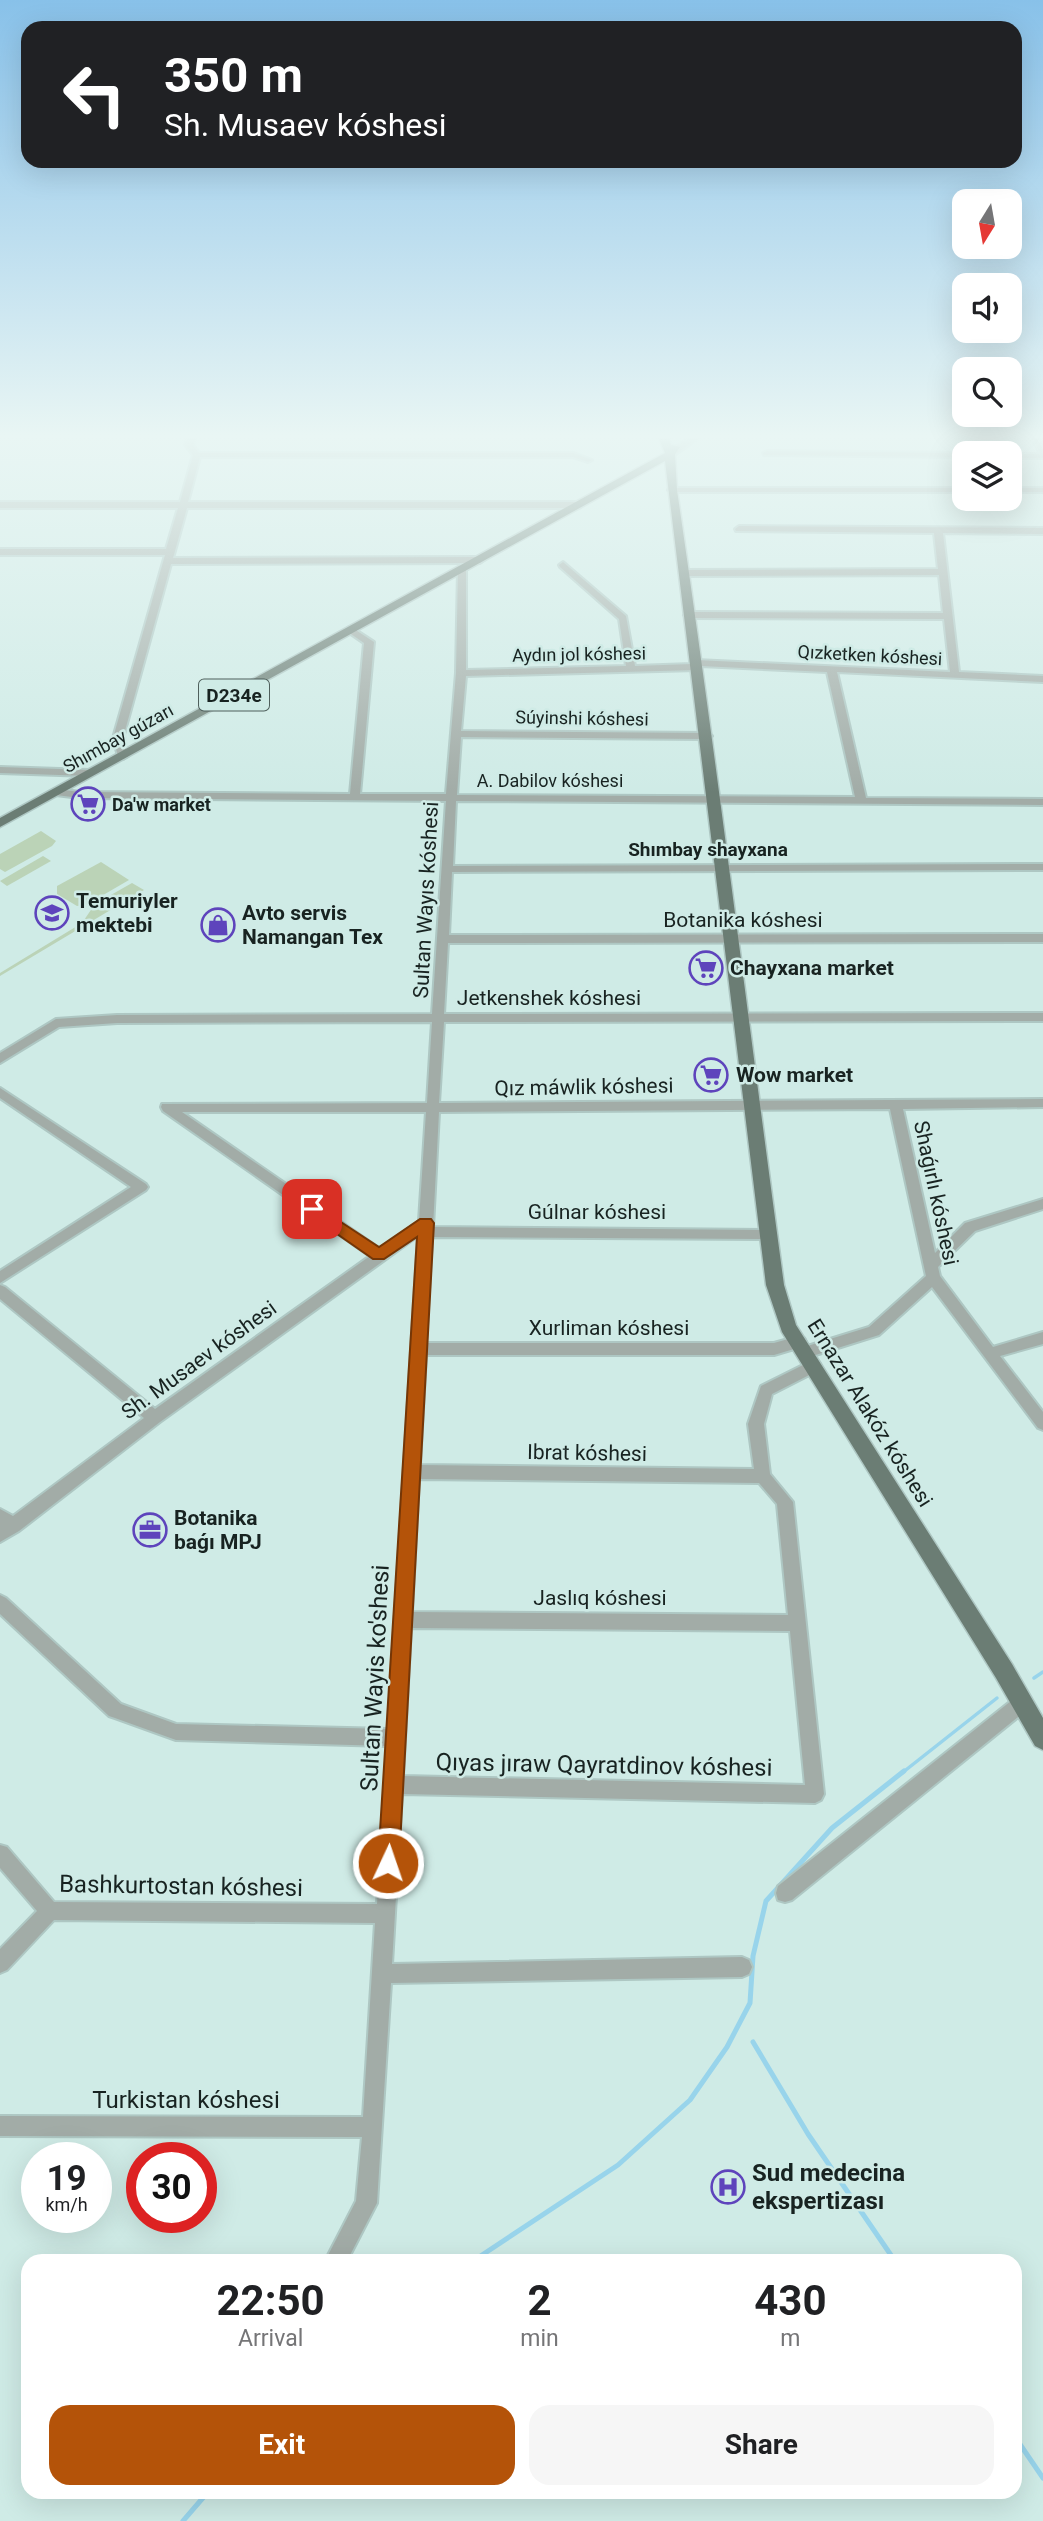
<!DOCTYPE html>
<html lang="en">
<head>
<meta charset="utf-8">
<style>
  body { margin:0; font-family:Roboto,sans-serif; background:#f6f6f6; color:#202124; height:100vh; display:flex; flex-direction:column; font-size:26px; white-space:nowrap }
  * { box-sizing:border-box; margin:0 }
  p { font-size:23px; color:#757577 }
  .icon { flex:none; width:38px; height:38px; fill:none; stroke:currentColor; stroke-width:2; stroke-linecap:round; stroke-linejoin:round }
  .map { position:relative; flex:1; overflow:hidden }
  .sheet { position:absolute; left:21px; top:2254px; width:1001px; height:245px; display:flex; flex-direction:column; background:#fff; border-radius:21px; box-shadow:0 7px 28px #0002 }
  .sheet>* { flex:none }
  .banner { position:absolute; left:21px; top:21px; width:1001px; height:147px; border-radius:21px; box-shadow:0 7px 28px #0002; background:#202124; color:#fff; overflow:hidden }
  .needle { width:46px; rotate:191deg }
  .fabs { position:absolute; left:952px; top:189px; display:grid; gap:14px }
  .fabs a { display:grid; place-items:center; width:70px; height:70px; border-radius:14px; background:#fff; box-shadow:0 7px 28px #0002; font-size:35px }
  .speed { position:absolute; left:21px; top:2142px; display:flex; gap:14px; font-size:35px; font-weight:700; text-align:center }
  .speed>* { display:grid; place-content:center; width:91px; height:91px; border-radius:50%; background:#fff; box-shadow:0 7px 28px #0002; line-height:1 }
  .speed small { font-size:18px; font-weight:400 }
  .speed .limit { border:10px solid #d22; background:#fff; color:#111 }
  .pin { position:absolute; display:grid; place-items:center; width:60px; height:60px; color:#fff; margin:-30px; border-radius:14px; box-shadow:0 4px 10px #0006 }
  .me { position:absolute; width:77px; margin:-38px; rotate:3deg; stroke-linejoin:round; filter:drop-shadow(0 0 5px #0008) }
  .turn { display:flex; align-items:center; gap:24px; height:147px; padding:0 28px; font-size:32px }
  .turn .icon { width:91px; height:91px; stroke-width:2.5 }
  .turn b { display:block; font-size:49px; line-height:60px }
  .eta { display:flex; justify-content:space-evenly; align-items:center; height:119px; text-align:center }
  .eta b { font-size:42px; font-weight:700; line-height:49px }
  .action { display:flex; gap:14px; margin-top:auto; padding:14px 28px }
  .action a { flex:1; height:80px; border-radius:21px; background:#b45309; color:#fff; font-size:28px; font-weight:700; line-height:80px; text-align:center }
  .action a+a { background:#f6f6f6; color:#202124 }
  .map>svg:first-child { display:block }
</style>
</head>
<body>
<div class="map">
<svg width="1043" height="2521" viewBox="0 0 1043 2521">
  <rect width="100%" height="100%" fill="#cfebe6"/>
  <g fill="#bbd3b7">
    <path d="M41,831L56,841L52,846L5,872L0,869V854Z"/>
    <path d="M43,856L51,861L7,886L0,881Z"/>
    <path d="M101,862L129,880L86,905L77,906L57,894V886Z"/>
    <path d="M132,883L144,890L0,976V973L82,923L95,904Z"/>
  </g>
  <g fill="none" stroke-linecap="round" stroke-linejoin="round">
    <g stroke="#98d4eb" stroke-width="3.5">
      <path d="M1034,1678L1043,1672"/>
      <path d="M902,1773L997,1698"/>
    </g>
    <g stroke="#98d4eb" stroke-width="5">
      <path d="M753,2042L808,2134L895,2261"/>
      <path d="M473,2261L618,2165L690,2100L727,2047L750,2003L753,1956L766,1901L832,1828L904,1771"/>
      <path d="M1015,2437L1043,2478"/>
      <path d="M183,2521L208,2492"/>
    </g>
    <defs>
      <g id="minor">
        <path d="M187,439H195L193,445L199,453H574L592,460L588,462L573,457H200L188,502H579L583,505L579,508H187L173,558L480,557L484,560L480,563L171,564L123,738L128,756L123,759L118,756L113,738L165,555H0V549H166L178,508H0V502H180L193,455L185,445Z"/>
        <path d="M688,439H697L673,456H667V452Z"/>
        <path d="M1033,439H1041L1043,458H1010V454H1040Z"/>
        <path d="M767,451L964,453H967H964V457L764,455L763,453Z"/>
        <path d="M669,488H964V492H672L668,490Z"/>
        <rect x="1010" y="488" width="33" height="4"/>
        <path d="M739,526L1043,528V534L943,533L959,672L1043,676V682L837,672L866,798L1043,799V805L456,801L453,866L1043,864V870L452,872L449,935L1043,934V942L448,943L444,1014L1043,1013V1021L444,1022L439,1103L1043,1099V1107L903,1109L935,1253L965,1223L1043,1199V1209L975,1231L938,1267L940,1276L993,1347L1043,1332V1344L1000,1356L1043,1412V1430L1038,1428L932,1287L879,1335L806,1358L801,1356L799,1352L801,1348L869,1327L926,1276L890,1109L439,1112L433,1227L773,1230L775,1234L773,1238L768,1239L432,1237L426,1343H774L799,1336L804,1338L806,1342L804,1346L774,1355H426L420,1465L754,1469L748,1424L761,1386L809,1362L814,1360L819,1362L821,1366L819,1370L772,1394L764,1424L770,1474L793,1502L824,1794L821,1800L815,1803L402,1794L392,1964L742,1957L749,1960L752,1967L749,1974L742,1977L391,1983L377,2203L347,2261H325L356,2201L362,2137L0,2136V2116L363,2117L375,1923L54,1920L7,1970L0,1973V1949L37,1911L0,1868V1845L7,1847L54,1902L377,1904L387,1746L176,1740L115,1718L109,1716L0,1614V1595L6,1598L121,1704L176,1724L388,1729L418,1236L160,1422L19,1531L0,1542V1509L13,1516L144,1418L0,1299V1285L5,1287L155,1409L370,1256L163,1111L161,1107L162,1104L427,1103L432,1022L117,1023L59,1027L0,1063V1053L56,1019L117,1015L432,1014L446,801L80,798L56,795L51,792L56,789L80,792L350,794L364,643L348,632V628L351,627L374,642L360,794H446L456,673L458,569L462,566L466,569V670L626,666L619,619L560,567L559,565L563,562L626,616L635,666L692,664L693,661L696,660L950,672L944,619L689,618L684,615L689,612L943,613L939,575L684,576L680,573L684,570L938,569L934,533L736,531L735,529ZM701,666L827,672L855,797L457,795L461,737L707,739L712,736L707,733L461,731L466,676L697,670ZM182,1112H426L419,1221L380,1249ZM419,1479L759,1483L777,1504L788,1615L412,1612ZM411,1628L790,1631L805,1785L403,1776Z"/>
        <path d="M0,767L90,770L95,773L90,776L0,773Z"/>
        <path d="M0,1088L146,1184L148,1187L146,1190L0,1283V1271L131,1187L0,1098Z"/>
        <path d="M1022,1695L1028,1697L1031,1703L1028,1709L792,1900L785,1902L778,1900L776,1893L778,1886L1016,1697Z"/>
      </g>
      <path id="major" d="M659,439H669L671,445L680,447L675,454L677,490C716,755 748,1020 784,1285L796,1325L1012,1664L1043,1718V1750L1035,1746L996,1678L782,1332L766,1285L665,461L0,827V818L665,453Z"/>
    </defs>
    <use href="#minor" stroke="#aec7c3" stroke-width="4"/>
    <use href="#major" stroke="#aec7c3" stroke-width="3"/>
    <use href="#minor" fill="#a2aca7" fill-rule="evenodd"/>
    <use href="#major" fill="#6b7d74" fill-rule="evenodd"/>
  </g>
  <linearGradient id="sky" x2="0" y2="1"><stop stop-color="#88c1e9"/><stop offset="0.55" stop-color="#e9f6f4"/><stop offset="1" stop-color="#e9f6f4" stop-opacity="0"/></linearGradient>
  <rect width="1043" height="792" fill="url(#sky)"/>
  <path fill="#b45309" stroke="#753606" stroke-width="2" d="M312,1203L379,1247L420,1219H431L434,1223L399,1863L396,1870L388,1873L381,1870L378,1863L417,1237L384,1259H373L307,1213L304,1209L307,1204Z"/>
  <defs>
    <symbol id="supermarket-ring" viewBox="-11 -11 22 22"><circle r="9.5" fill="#cfebe6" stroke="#5e44bc" stroke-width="1.5"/><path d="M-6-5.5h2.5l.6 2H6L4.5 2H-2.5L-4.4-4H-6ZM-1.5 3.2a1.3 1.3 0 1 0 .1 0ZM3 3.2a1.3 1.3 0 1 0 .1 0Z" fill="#5e44bc"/></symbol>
    <symbol id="school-ring" viewBox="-11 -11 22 22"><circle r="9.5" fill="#cfebe6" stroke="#5e44bc" stroke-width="1.5"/><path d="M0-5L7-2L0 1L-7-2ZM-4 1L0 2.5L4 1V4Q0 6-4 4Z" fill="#5e44bc"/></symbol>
    <symbol id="shop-ring" viewBox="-11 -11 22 22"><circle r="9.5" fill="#cfebe6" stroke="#5e44bc" stroke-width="1.5"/><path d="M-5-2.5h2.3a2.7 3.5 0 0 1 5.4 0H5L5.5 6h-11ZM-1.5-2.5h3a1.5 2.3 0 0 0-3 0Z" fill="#5e44bc"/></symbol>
    <symbol id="office-ring" viewBox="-11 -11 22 22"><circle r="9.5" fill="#cfebe6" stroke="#5e44bc" stroke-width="1.5"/><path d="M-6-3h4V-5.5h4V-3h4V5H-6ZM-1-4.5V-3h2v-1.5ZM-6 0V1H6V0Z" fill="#5e44bc"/></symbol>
    <symbol id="hospital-ring" viewBox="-11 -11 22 22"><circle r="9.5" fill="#cfebe6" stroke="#5e44bc" stroke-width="1.5"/><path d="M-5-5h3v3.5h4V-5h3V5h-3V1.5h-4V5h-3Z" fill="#5e44bc"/></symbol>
  </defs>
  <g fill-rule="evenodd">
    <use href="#supermarket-ring" x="69" y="785" width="38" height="38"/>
    <use href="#school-ring" x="33" y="894" width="38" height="38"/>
    <use href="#shop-ring" x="199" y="906" width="38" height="38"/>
    <use href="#supermarket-ring" x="687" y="949" width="38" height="38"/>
    <use href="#supermarket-ring" x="692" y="1056" width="38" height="38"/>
    <use href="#office-ring" x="131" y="1511" width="38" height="38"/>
    <use href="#hospital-ring" x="709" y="2168" width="38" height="38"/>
  </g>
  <g text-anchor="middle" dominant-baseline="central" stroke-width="5" stroke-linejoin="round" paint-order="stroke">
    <g font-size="18" fill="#182321" stroke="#cfebe6">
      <text transform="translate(579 654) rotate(-1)">Aydın jol kóshesi</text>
      <text transform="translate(870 655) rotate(3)">Qızketken kóshesi</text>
      <text transform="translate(582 718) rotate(1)">Súyinshi kóshesi</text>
      <text transform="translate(118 738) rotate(-29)">Shımbay gúzarı</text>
      <text x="550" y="780">A. Dabilov kóshesi</text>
    </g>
    <g font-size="18" font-weight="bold" fill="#182321" stroke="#cfebe6" text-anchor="start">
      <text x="112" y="804">Da'w market</text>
    </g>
    <rect fill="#cfebe6" stroke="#4f5f5c" stroke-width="2" x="199" y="679.5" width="70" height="31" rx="5"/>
    <g font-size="19" font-weight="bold" fill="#182321">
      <text x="234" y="695">D234e</text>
    </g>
    <g font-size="19" font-weight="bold" fill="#182321" stroke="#cfebe6">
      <text x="708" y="849">Shımbay shayxana</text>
    </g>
    <g font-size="21" fill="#182321" stroke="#cfebe6">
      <text transform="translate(426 900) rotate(-87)">Sultan Wayıs kóshesi</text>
      <text x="743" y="920">Botanika kóshesi</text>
      <text x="549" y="998">Jetkenshek kóshesi</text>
      <text transform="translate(584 1087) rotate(-1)">Qız máwlik kóshesi</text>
      <text transform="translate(936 1193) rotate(78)">Shaǵırlı kóshesi</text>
      <text x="597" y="1212">Gúlnar kóshesi</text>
      <text x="609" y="1328">Xurliman kóshesi</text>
      <text transform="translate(199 1360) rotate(-36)">Sh. Musaev kóshesi</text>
      <text transform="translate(870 1413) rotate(58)">Ernazar Alakóz kóshesi</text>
      <text transform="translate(587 1453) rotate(1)">Ibrat kóshesi</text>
      <text x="600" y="1598">Jaslıq kóshesi</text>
    </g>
    <g font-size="21" font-weight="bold" fill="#182321" stroke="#cfebe6" text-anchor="start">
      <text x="76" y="901">Temuriyler<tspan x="76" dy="24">mektebi</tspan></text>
      <text x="242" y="913">Avto servis<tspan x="242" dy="24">Namangan Tex</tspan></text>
      <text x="730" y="968">Chayxana market</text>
      <text x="736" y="1075">Wow market</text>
      <text x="174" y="1518">Botanika<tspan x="174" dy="24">baǵı MPJ</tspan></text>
    </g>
    <g font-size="24" fill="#182321" stroke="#cfebe6">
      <text transform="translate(375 1678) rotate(-87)">Sultan Wayis ko'shesi</text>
      <text transform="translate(604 1765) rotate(1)">Qıyas jıraw Qayratdinov kóshesi</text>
      <text transform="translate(181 1886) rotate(1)">Bashkurtostan kóshesi</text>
      <text x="186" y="2100">Turkistan kóshesi</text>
    </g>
    <g font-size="24" font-weight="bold" fill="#182321" stroke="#cfebe6" text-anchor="start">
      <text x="752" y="2173">Sud medecina<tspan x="752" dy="28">ekspertizası</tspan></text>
    </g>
  </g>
</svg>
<div class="fabs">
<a><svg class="needle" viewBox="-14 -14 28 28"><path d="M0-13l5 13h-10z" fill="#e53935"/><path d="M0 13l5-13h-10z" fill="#757577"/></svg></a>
<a><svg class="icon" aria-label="sound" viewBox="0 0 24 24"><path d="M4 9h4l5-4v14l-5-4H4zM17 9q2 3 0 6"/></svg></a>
<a><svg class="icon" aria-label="search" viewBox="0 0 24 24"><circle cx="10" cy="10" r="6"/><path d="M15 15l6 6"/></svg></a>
<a><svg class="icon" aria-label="layers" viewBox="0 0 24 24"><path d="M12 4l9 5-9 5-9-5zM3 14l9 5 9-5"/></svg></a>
</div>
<div class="speed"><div>19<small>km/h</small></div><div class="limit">30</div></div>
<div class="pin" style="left:312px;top:1209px;background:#d93025"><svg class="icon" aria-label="arrive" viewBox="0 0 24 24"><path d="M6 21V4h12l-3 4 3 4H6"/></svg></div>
<svg class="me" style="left:388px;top:1863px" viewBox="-20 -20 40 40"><circle r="17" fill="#b45309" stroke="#fff" stroke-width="3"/><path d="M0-11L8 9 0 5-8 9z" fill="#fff"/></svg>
<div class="banner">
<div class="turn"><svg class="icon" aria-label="left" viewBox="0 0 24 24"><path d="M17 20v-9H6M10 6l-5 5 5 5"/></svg><div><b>350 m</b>Sh. Musaev kóshesi</div></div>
</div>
<section class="sheet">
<div class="eta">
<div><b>22:50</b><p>Arrival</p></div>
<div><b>2</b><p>min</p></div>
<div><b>430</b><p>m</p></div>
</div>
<div class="action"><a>Exit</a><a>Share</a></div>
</section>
</div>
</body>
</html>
